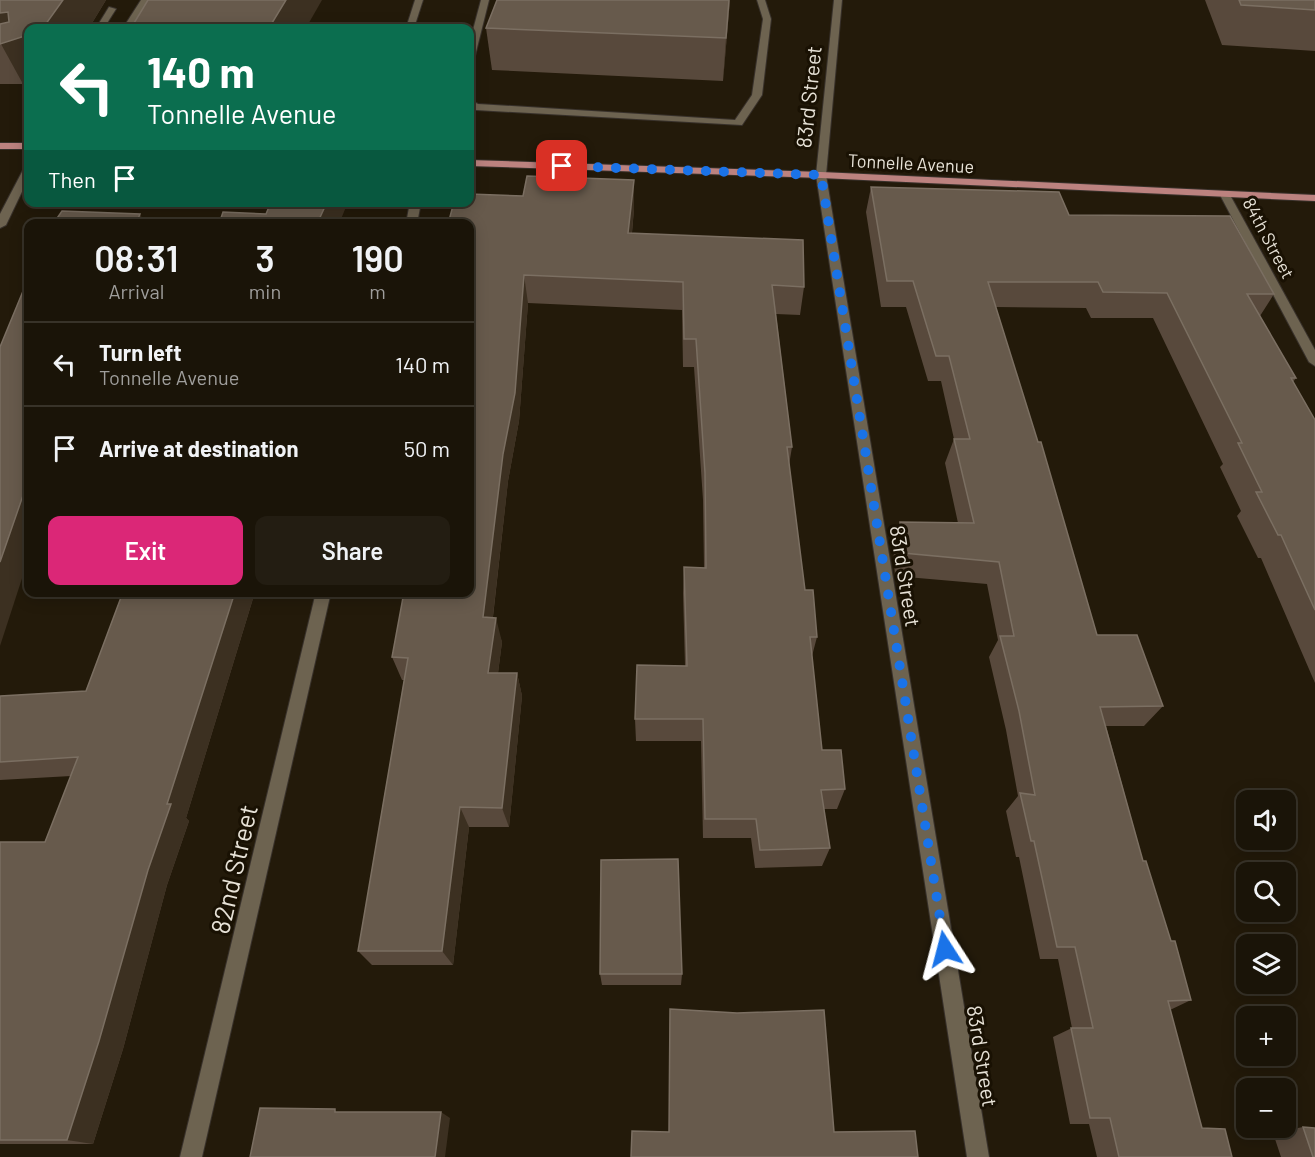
<!DOCTYPE html>
<html lang="en">
<head>
<meta charset="utf-8">
<style>
  body { margin:0; font-family:Barlow,sans-serif; background:#231d12; color:#f1f3f6; height:100vh; display:flex; flex-direction:column; font-size:22px; white-space:nowrap }
  * { box-sizing:border-box; margin:0 }
  p { font-size:20px; color:#9f9e9c }
  .icon { flex:none; width:33px; height:33px; fill:none; stroke:currentColor; stroke-width:2; stroke-linecap:round; stroke-linejoin:round }
  .map { position:relative; flex:1; overflow:hidden }
  .panel { position:absolute; left:24px; top:219px; width:450px; height:378px; display:flex; flex-direction:column; background:#1a1408; border-radius:12px; box-shadow:0 3px 15px #0003,0 0 0 2px #383329 }
  .panel>* { flex:none }
  .hud { position:absolute; left:24px; top:24px; width:450px; height:183px; border-radius:12px; box-shadow:0 3px 15px #0003,0 0 0 2px #383329; background:#0b6e4f; color:#fff; overflow:hidden }
  .controls { position:absolute; left:1236px; top:790px; display:grid; gap:12px }
  .controls a { display:grid; place-items:center; width:60px; height:60px; border-radius:12px; background:#1a1408; box-shadow:0 3px 15px #0003,0 0 0 2px #383329; font-size:30px }
  .pin { position:absolute; display:grid; place-items:center; width:51px; height:51px; color:#fff; margin:-26px; border-radius:12px; box-shadow:0 3px 9px #0006 }
  .me { position:absolute; width:66px; margin:-33px; rotate:351deg; stroke-linejoin:round; filter:drop-shadow(0 0 4px #0008) }
  .turn { display:flex; align-items:center; gap:21px; height:126px; padding:0 24px; font-size:27px }
  .turn .icon { width:78px; height:78px; stroke-width:2.5 }
  .turn b { display:block; font-size:42px; line-height:51px }
  .then { display:flex; align-items:center; height:57px; padding:0 24px; background:#0003; gap:12px; font-size:22px }
  .eta { display:flex; justify-content:space-evenly; align-items:center; height:102px; text-align:center }
  .eta b { font-size:36px; font-weight:600; line-height:42px }
  .cta { display:flex; gap:12px; margin-top:auto; padding:12px 24px }
  .cta a { flex:1; height:69px; border-radius:12px; background:#db2777; color:#fff; font-size:24px; font-weight:600; line-height:69px; text-align:center }
  .cta a+a { background:#231d12; color:#f1f3f6 }
  ul { padding:0; list-style:none }
  li { display:flex; align-items:center; gap:18px; height:84px; padding:0 24px; border-top:2px solid #383329 }
  li div { flex:1 }
  li b { display:block; font-size:22px }
  li em { font-style:normal }
  .map>svg:first-child { display:block }
</style>
</head>
<body>
<div class="map">
<svg width="1315" height="1157" viewBox="0 0 1315 1157">
  <rect width="100%" height="100%" fill="#231a0a"/>
  <g fill="none" stroke-linecap="round" stroke-linejoin="round">
    <defs>
      <g id="minor">
        <path d="M141,0H149L131,28H123Z"/>
        <path d="M415,0H423L414,28H406Z"/>
        <path d="M481,0H489L475,56L470,59V41Z"/>
        <path d="M757,0H765L771,19L762,95L742,125L476,110L470,107V100L478,104L735,120L752,95L763,19Z"/>
        <path d="M834,0H842L826,175L989,1157H967L816,175Z"/>
        <path d="M109,7L116,9L104,28H96Z"/>
        <path d="M28,167V179L6,225L0,228V214L23,170Z"/>
        <path d="M1225,192L1230,195L1315,350V366L1309,362L1220,195Z"/>
        <path d="M410,202H421L417,224H406Z"/>
        <path d="M316,592H331L202,1157H180Z"/>
      </g>
      <g id="major">
        <rect x="0" y="143" width="28" height="6"/>
        <path d="M470,160L821,172L1315,195V201L821,178L470,166Z"/>
      </g>
    </defs>
    <use href="#minor" stroke="#38312b" stroke-width="2"/>
    <use href="#major" stroke="#38312b" stroke-width="2"/>
    <use href="#minor" fill="#6d6350" fill-rule="evenodd"/>
    <use href="#major" fill="#bc827f" fill-rule="evenodd"/>
  </g>
  <g fill="#58493c">
    <path d="M0,0H106L89,28H28L23,84H0Z"/>
    <path d="M497,0H730L723,81L492,70L486,28Z"/>
    <path d="M1205,0H1315V51L1222,45Z"/>
    <path d="M871,187L1069,215L1274,294L1260,316L1296,378L1293,382L1315,420V683L1261,558H1258L1237,516L1241,511L1220,467L1223,464L1153,318H1091L1086,308L996,307L1097,635L1163,706L1144,726H1106L1143,861L1171,941L1191,1000L1170,1010L1202,1128L1232,1157H1097L1089,1124H1070L1053,1037L1072,1028L1058,959H1040L1019,857H1016L1006,811L1018,796L1006,730L989,657L998,640L987,584L895,576L893,545L900,522L958,523L945,463L954,439L941,381H928L906,307H881L866,212Z"/>
    <path d="M523,196L634,209L632,233L804,287L800,315L776,314L792,447L789,465L805,590L817,637L812,656L822,750L845,789L837,809H824L830,848L822,866L755,868L751,838H703L701,741H636L635,719L685,666L683,593L684,567L704,568L703,500L694,367H683L682,310L528,303L519,421L508,481L493,617L502,642L498,673H517L522,696L509,827H469L453,965H372L358,951L404,680H402L392,657Z"/>
    <path d="M123,592H255L186,818L189,821L167,885L123,1049L93,1144H0V842H45L71,776L0,780V696L86,691Z"/>
    <path d="M600,974H682L681,985H602Z"/>
    <path d="M1303,1127L1315,1157H1281L1273,1133Z"/>
  </g>
  <g fill="#3c3021">
    <path d="M28,0H106L89,28H43Z"/>
    <path d="M286,0H322L306,28H269Z"/>
    <path d="M729,0H730L723,81L726,38Z"/>
    <path d="M8,12L28,35V82L23,84L1,44H0V13Z"/>
    <path d="M634,180V209L629,262L628,233Z"/>
    <path d="M327,202H348L339,224H317Z"/>
    <path d="M140,214L145,224H136Z"/>
    <path d="M524,275L528,303L519,421L508,481L490,642L483,617Z"/>
    <path d="M28,481V560L0,646V562Z"/>
    <path d="M235,592H255L186,818L189,821L167,885L123,1049L93,1144L67,1140L167,804Z"/>
    <path d="M496,618L502,642L495,696L488,673Z"/>
    <path d="M517,673L522,696L509,827L502,808Z"/>
    <path d="M460,807L469,827L453,965L442,951Z"/>
    <path d="M441,1112L450,1118L445,1157H435Z"/>
  </g>
  <g fill="#675a4c" stroke="#7b6f62" stroke-width="1.5">
    <path d="M0,0H63L43,28H28V35L0,44V24L9,22L8,12L0,13Z"/>
    <path d="M148,0H286L269,28H131Z"/>
    <path d="M497,0H729L726,38L486,28Z"/>
    <path d="M1239,0H1315V10L1241,5Z"/>
    <path d="M527,176L634,180L628,233L803,240L804,287L772,285L792,447H787L805,590H813L817,637H810L822,750H841L845,789L821,790L830,848L760,850L756,819H705L703,719H635L637,665L687,666L684,567L706,568L705,473L696,339H684L683,282L524,275L515,393L503,454L483,617L496,618L488,673H517L502,808L460,807L442,951H358L408,658L392,657L404,592H470V224H448L454,202H470V194L523,196Z"/>
    <path d="M871,187L1059,192L1069,215L1230,216L1274,294H1247L1296,378H1291L1315,420V610L1281,535H1278L1256,492H1262L1238,443H1242L1167,293L1103,292L1098,282H988L1038,442H1041L1097,635H1137L1163,706L1100,707L1143,861H1146L1171,941H1175L1191,1000L1168,1001L1202,1128L1225,1129L1232,1157H1119L1110,1118H1090L1071,1028H1093L1075,947H1057L1034,841H1031L1020,793L1035,795L1019,711L1000,636H1014L999,562L903,553L900,522L974,523L954,439H970L949,356H936L913,281H887Z"/>
    <path d="M271,202H327L317,224H219L223,212L266,214Z"/>
    <path d="M62,211L140,214L136,224H53Z"/>
    <path d="M28,279V481L0,562V347Z"/>
    <path d="M123,592H235L167,804H171L148,870L99,1041L67,1140H0V842H45L78,757L0,762V696L86,691Z"/>
    <path d="M678,859L682,974H600L601,860Z"/>
    <path d="M670,1009L737,1013L824,1010L834,1132L915,1131L918,1157H631L632,1131L669,1132Z"/>
    <path d="M260,1108L335,1109V1112H441L435,1157H250Z"/>
    <path d="M1303,1127L1315,1128V1157H1313Z"/>
  </g>
  <g fill="none" stroke-linecap="round" stroke-linejoin="round">
    <path stroke="#1a73e8" stroke-width="10" stroke-dasharray="0 18" d="M562,166L821,175L945,949"/>
  </g>
  <g text-anchor="middle" dominant-baseline="central" stroke-width="6" stroke-linejoin="round" paint-order="stroke">
    <g font-size="18" fill="#e7e2d7" stroke="#191103">
      <text transform="translate(911 163) rotate(3)">Tonnelle Avenue</text>
      <text transform="translate(1269 238) rotate(62)">84th Street</text>
    </g>
    <g font-size="21" fill="#e7e2d7" stroke="#191103">
      <text transform="translate(808 97) rotate(-84)">83rd Street</text>
      <text transform="translate(906 576) rotate(81)">83rd Street</text>
      <text transform="translate(983 1056) rotate(81)">83rd Street</text>
    </g>
    <g font-size="26" fill="#e7e2d7" stroke="#191103">
      <text transform="translate(233 869) rotate(-77)">82nd Street</text>
    </g>
  </g>
</svg>
<div class="controls">
<a><svg class="icon" aria-label="sound" viewBox="0 0 24 24"><path d="M4 9h4l5-4v14l-5-4H4zM17 9q2 3 0 6"/></svg></a>
<a><svg class="icon" aria-label="search" viewBox="0 0 24 24"><circle cx="10" cy="10" r="6"/><path d="M15 15l6 6"/></svg></a>
<a><svg class="icon" aria-label="layers" viewBox="0 0 24 24"><path d="M12 4l9 5-9 5-9-5zM3 14l9 5 9-5"/></svg></a>
<a>+</a>
<a>−</a>
</div>
<div class="pin" style="left:562px;top:166px;background:#d93025"><svg class="icon" aria-label="arrive" viewBox="0 0 24 24"><path d="M6 21V4h12l-3 4 3 4H6"/></svg></div>
<svg class="me" style="left:945px;top:949px" viewBox="-20 -20 40 40"><path d="M0-17L14 15 0 8-14 15z" fill="#1a73e8" stroke="#fff" stroke-width="4"/></svg>
<div class="hud">
<div class="turn"><svg class="icon" aria-label="left" viewBox="0 0 24 24"><path d="M17 20v-9H6M10 6l-5 5 5 5"/></svg><div><b>140 m</b>Tonnelle Avenue</div></div>
<div class="then">Then<svg class="icon" aria-label="arrive" viewBox="0 0 24 24"><path d="M6 21V4h12l-3 4 3 4H6"/></svg></div>
</div>
<section class="panel">
<div class="eta">
<div><b>08:31</b><p>Arrival</p></div>
<div><b>3</b><p>min</p></div>
<div><b>190</b><p>m</p></div>
</div>
<ul>
<li><svg class="icon" aria-label="left" viewBox="0 0 24 24"><path d="M17 20v-9H6M10 6l-5 5 5 5"/></svg><div><b>Turn left</b><p>Tonnelle Avenue</p></div><em>140 m</em></li>
<li><svg class="icon" aria-label="arrive" viewBox="0 0 24 24"><path d="M6 21V4h12l-3 4 3 4H6"/></svg><div><b>Arrive at destination</b></div><em>50 m</em></li>
</ul>
<div class="cta"><a>Exit</a><a>Share</a></div>
</section>
</div>
</body>
</html>
